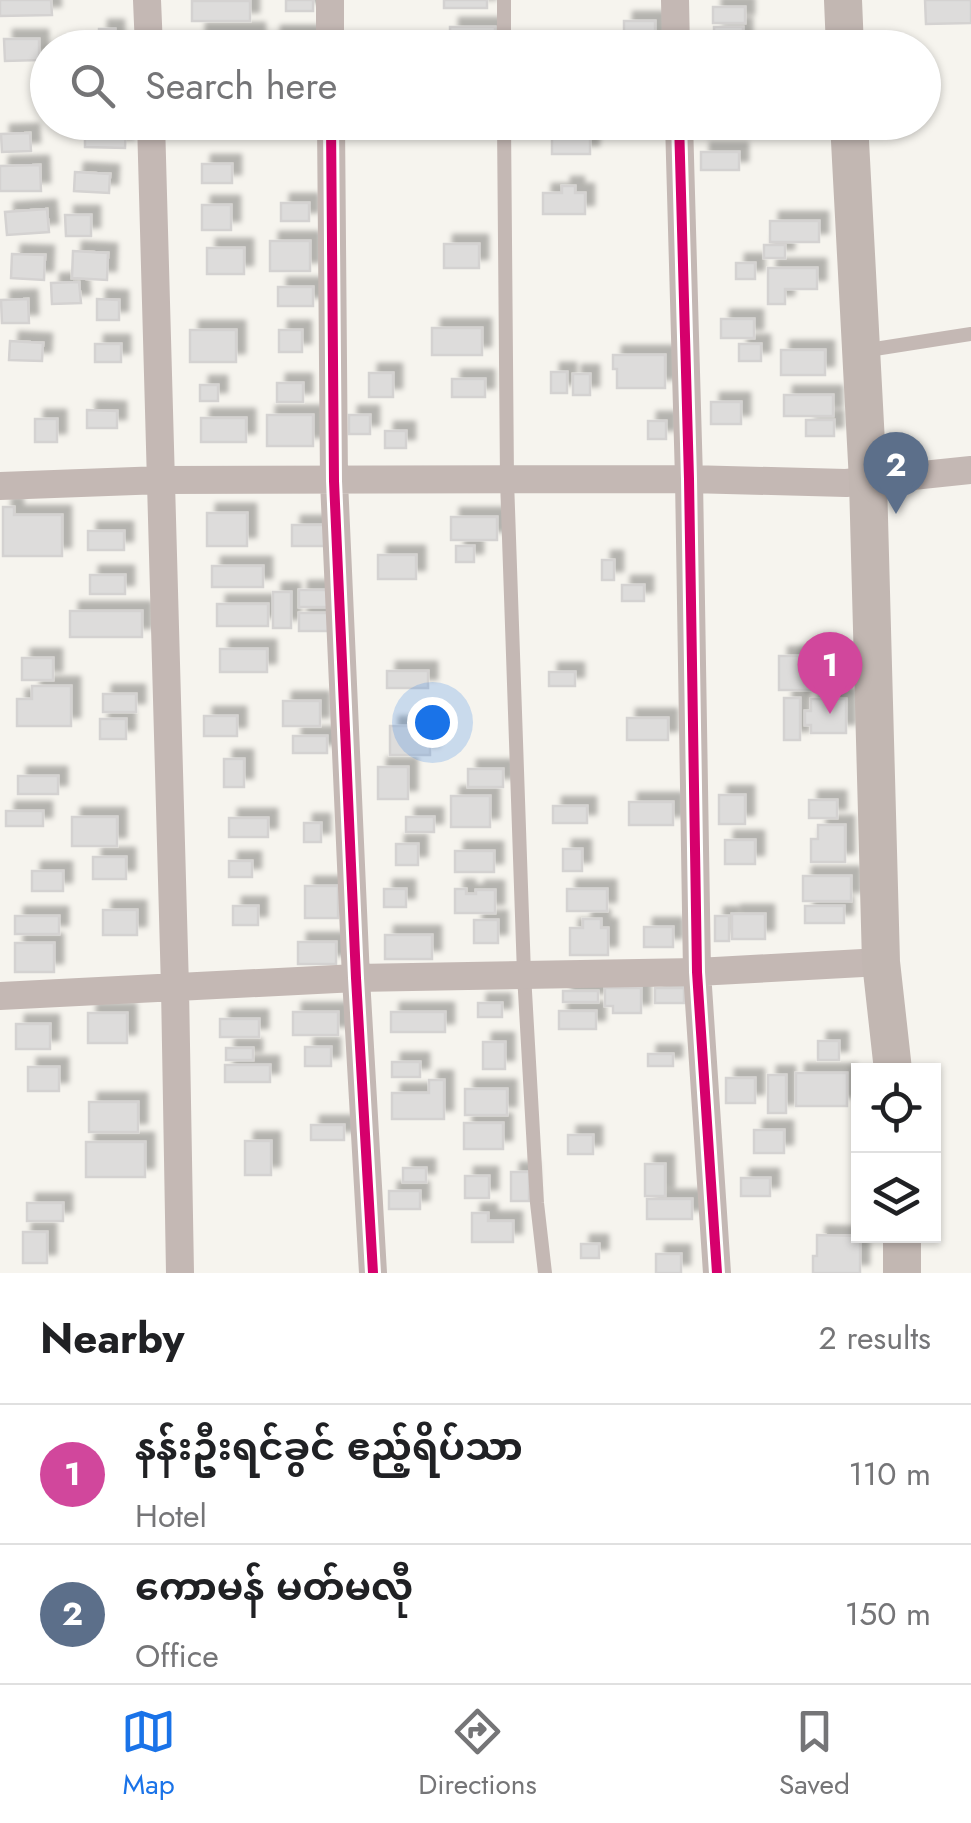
<!DOCTYPE html>
<meta charset="utf-8">
<style>
:root{--surface:#fff;--page:#f2f2f2;--text:#202124;--muted:#757577;--line:#e0e0e0;--accent:#1a73e8}
body{margin:0;font-family:Jost,"Noto Sans Myanmar",sans-serif;background:var(--page);color:var(--text)}
.controls{position:absolute;right:30px;bottom:30px;display:grid;overflow:hidden;border-radius:0px;box-shadow:0 2px 8px #0004}
.controls button{width:90px;height:90px;display:grid;place-items:center;padding:0;border:0;border-bottom:2px solid var(--line);background:var(--surface);color:var(--text);font:50px sans-serif}
.you{position:absolute;left:432px;top:722px;width:35px;height:35px;margin:-25px;border:8px solid #fff;border-radius:50%;background:#1a73e8;box-shadow:0 0 0 15px #1a73e833}
.badge{display:grid;place-items:center;width:65px;height:65px;border-radius:50%;background:var(--accent);color:#fff;font-size:32px;font-weight:700}
.pin{position:absolute;translate:-50% -82px;filter:drop-shadow(0 2px 5px #0008)}
.pin::after{content:'';position:absolute;top:52px;width:35px;height:30px;background:inherit;clip-path:polygon(0 0,100% 0,50% 100%)}
.list{margin:0;padding:0;list-style:none}
h2{display:flex;justify-content:space-between;align-items:center;height:130px;margin:0;padding:0 40px;font-size:42px}
h2 small{font-size:32px;font-weight:400;color:var(--muted)}
.list li{display:grid;grid-template-columns:65px 1fr auto;gap:30px;align-items:center;box-sizing:border-box;height:140px;padding:0 40px;border-top:2px solid var(--line)}
.list b{display:block;font-size:38px;white-space:nowrap}
.list p{margin:0;font-size:32px;white-space:nowrap;color:var(--muted)}
.list em{font-size:32px;font-style:normal;color:var(--muted)}
.icon{flex:none;width:55px;height:55px;fill:none;stroke:currentColor;stroke-width:2;stroke-linecap:round;stroke-linejoin:round}
.map{position:relative;flex:none;width:971px;height:1273px;overflow:hidden}
.search{position:absolute;background:var(--surface);box-shadow:0 2px 8px #0004;left:30px;right:30px;top:30px;height:110px;display:flex;align-items:center;gap:25px;box-sizing:border-box;padding:0 35px;border-radius:55px;color:var(--muted);font-size:38px}
.sheet{height:410px;background:var(--surface)}
nav{display:flex;justify-content:space-around;align-items:center;box-sizing:border-box;height:140px;border-top:2px solid var(--line);background:var(--surface);font-size:28px;color:var(--muted)}
nav a{display:grid;justify-items:center;gap:5px}
nav .on{color:var(--accent)}
.map>svg:first-child{display:block}
.building{fill:#dddcdb;stroke:#d4d2d1;stroke-width:2.5;filter:url(#shadow)}
.lines{fill:none;stroke-linecap:round;stroke-linejoin:round}
.lane{stroke:#c4b8b4;stroke-width:14}
.street{stroke:#c4b8b4;stroke-width:28}
.secondary{stroke:#c2b7b2;stroke-width:38}
.cycleway-casing{stroke:#fff;stroke-width:16}
.cycleway{stroke:#d6006c;stroke-width:10}
</style>
<div class="map">
<svg width="971" height="1273" viewBox="0 0 971 1273">
<defs>
<filter id="shadow"><feDropShadow dx="9" dy="-9" stdDeviation="2.5" flood-color="#0004"/></filter>
</defs>
<rect width="100%" height="100%" fill="#f6f4ee"/>
<path class="building" d="M0 0H51L52 15 0 16Z
M286 0H313V11H286Z
M444 0H487V8H444Z
M925 0H971V23L926 24Z
M192 1H250V21H192Z
M713 7H745V23H713Z
M624 21H655V43H624Z
M450 27H495V46H450Z
M714 27H743V46H714Z
M99 29H115V48H99Z
M197 32H256V48H197Z
M272 35H320V48H272Z
M4 39H39V60L5 61Z
M286 122H317V137H286Z
M379 122H410V133H379Z
M607 122H657V128H607Z
M85 125 126 127 125 148 85 147Z
M572 126H590V154H552V132H572Z
M30 133 31 151 2 152 1 134Z
M701 152H739V170H701Z
M202 164H232V183H202Z
M40 165 41 191H0V166Z
M75 172 110 174 109 193 74 191Z
M562 186H575V193H585V214H543V193H562Z
M281 203H309V221H281Z
M202 205H231V230H202Z
M47 209 49 232 7 235 5 212Z
M65 215H91V236H66Z
M770 221H819V242H770Z
M270 241H310V271H270Z
M444 244H479V268H444Z
M764 245H785V258H764Z
M207 248H244V274H207Z
M73 251 108 253 107 280 72 278Z
M12 254 45 255 44 280 11 278Z
M736 263H755V279H736Z
M768 268H817V289H785V304H768Z
M79 282 81 303 52 304 51 283Z
M278 287H313V306H278Z
M28 299 29 323H2L1 300Z
M97 299 119 300V320H97Z
M721 319H754V338H721Z
M432 328H482V355H432Z
M190 330H236V362H190Z
M279 330H302V352H279Z
M10 341 43 343 42 361 9 360Z
M95 344H121V362H95Z
M739 344H761V361H739Z
M781 350H825V375H781Z
M613 355H665V388H617V369H613Z
M551 372H567V393H551Z
M369 373H393V397H369Z
M573 374H590V395H573Z
M452 379H485V397H452Z
M277 383H303V402H277Z
M200 385H218V401H200Z
M784 395H833V416H784Z
M711 402H741V424H711Z
M87 410 117 411V428H87Z
M267 415H313V446H267Z
M349 415H370V434H349Z
M201 418H246V442H201Z
M35 419H57V442H35Z
M806 420H834V436H806Z
M648 421H666V439H648Z
M385 431H406V448H385Z
M3 507H14V515H62V556H3Z
M207 513H247V546H207Z
M451 517H497V540H451Z
M292 525H328V546H292Z
M88 531H124V550H88Z
M456 546H474V562H456Z
M378 555H416V579H378Z
M602 560H614V580H602Z
M212 566H263V587H212Z
M90 575H125V594H90Z
M622 585H644V601H622Z
M299 590H333V607H299Z
M273 592H291V628H273Z
M217 604H268V626H217Z
M70 611H142V637H70Z
M299 613H334V631H299Z
M220 649H267V672H220Z
M779 656H842V690H779Z
M22 658H53V680H22Z
M387 671H428V688H387Z
M549 672H575V686H549Z
M32 686H71V726H17V699H32Z
M103 694H136V712H103Z
M784 698H800V740H784Z
M811 699H846V733H811V725H805V711H811Z
M283 701H320V726H283Z
M204 716H237V736H204Z
M627 718H668V740H627Z
M100 719H126V739H100Z
M390 726H430V755H390Z
M293 736H327V753H293Z
M224 759H244V787H224Z
M378 767H408V799H378Z
M468 769H503V787H468Z
M18 776H58V794H18Z
M719 795H745V824H719Z
M451 796H490V827H451Z
M809 800H837V818H809Z
M629 802H673V825H629Z
M553 806H587V823H553Z
M6 811H43V826H6Z
M72 817H117V846H72Z
M406 817H434V832H406Z
M229 818H268V837H229Z
M304 823H321V842H304Z
M818 825H845V862H811V839H818Z
M725 840H755V864H725Z
M396 844H418V865H396Z
M563 849H582V871H563Z
M455 851H494V872H455Z
M93 857H126V879H93Z
M229 861H252V877H229Z
M32 871H63V891H32Z
M803 876H851V901H803Z
M305 886H338V918H305Z
M384 889H406V907H384Z
M455 889H466V894H476V890H495V913H455Z
M567 889H607V911H567Z
M233 906H258V925H233Z
M805 906H844V923H805Z
M103 910H137V935H103Z
M732 914H765V939H732Z
M15 916H59V934H15Z
M715 916H729V941H715Z
M583 919H601V928H608V955H570V928H583Z
M474 920H498V943H474Z
M644 927H673V947H644Z
M385 935H432V959H385Z
M298 942H336V964H298Z
M15 943H54V972H15Z
M605 988H641V1013H613V1006H605Z
M655 988H684V1003H655Z
M563 991H598V1002H563Z
M478 1003H502V1017H478Z
M559 1011H596V1029H559Z
M293 1012H338V1035H293Z
M391 1012H445V1032H391Z
M88 1013H127V1043H88Z
M220 1019H259V1037H220Z
M16 1024H50V1049H16Z
M818 1041H839V1060H818Z
M483 1042H505V1069H483Z
M305 1047H331V1066H305Z
M226 1048H253V1060H226Z
M648 1054H673V1066H648Z
M392 1062H420V1077H392Z
M225 1065H270V1082H225Z
M28 1067H59V1091H28Z
M796 1073H847V1106H796Z
M768 1075H786V1113H768Z
M726 1078H755V1103H726Z
M429 1080H444V1119H392V1093H429Z
M465 1089H507V1115H465Z
M89 1102H138V1132H89Z
M464 1123H503V1149H464Z
M311 1125H344V1140H311Z
M754 1130H784V1153H754Z
M568 1135H593V1154H568Z
M245 1141H271V1175H245Z
M86 1142H145V1177H86Z
M645 1164H665V1196H645Z
M403 1168H426V1182H403Z
M511 1172H529V1201H511Z
M465 1176H489V1198H465Z
M741 1178H770V1196H741Z
M389 1191H420V1209H389Z
M647 1199H692V1219H647Z
M27 1203H63V1221H27Z
M472 1213H488V1221H513V1242H472Z
M23 1232H47V1263H23Z
M817 1235 860 1236V1273H813V1256H817Z
M581 1244H599V1258H581Z
M656 1254H681V1273H656Z"/>
<g class="lines">
<path class="lane" d="M504 0V48
M504 122 507 480 524 974 537 1203 545 1273
M862 351 971 334"/>
<path class="street" d="M147 0 149 48
M330 0V48
M675 0 676 48
M151 122 175 988 180 1273
M331 122 334 481 356 978 373 1273
M679 122 689 479 697 972 717 1273
M0 486 162 480 689 479 846 483 971 470
M0 996 356 978 697 972 881 962"/>
<path class="secondary" d="M843 0 845 48
M849 122 868 481 881 962 893 1070
M902 1236V1273"/>
<g class="cycleway-casing">
<path id="cycleway" d="M331 122 334 481 356 978 373 1273
M679 122 689 479 697 972 717 1273"/>
</g>
<use href="#cycleway" class="cycleway"/>
</g>
</svg>
<div class="controls">
<button><svg class="icon" aria-label="locate" viewBox="0 0 24 24"><circle cx="12" cy="12" r="6"/><path d="M12 2v4M12 18v4M2 12h4M18 12h4"/></svg></button>
<button><svg class="icon" aria-label="layers" viewBox="0 0 24 24"><path d="M12 4l9 5-9 5-9-5zM3 14l9 5 9-5"/></svg></button>
</div>
<div class="you"></div>
<div class="pin badge" style="left:830px;top:714px;background:#d1479c">1</div>
<div class="pin badge" style="left:896px;top:514px;background:#5c6f8a">2</div>
<div class="search"><svg class="icon" aria-label="search" viewBox="0 0 24 24"><circle cx="10" cy="10" r="6"/><path d="M15 15l6 6"/></svg>Search here</div>
</div>
<section class="sheet">
<h2>Nearby<small>2 results</small></h2>
<ul class="list">
<li><span class="badge" style="background:#d1479c">1</span><div><b>နန်းဦးရင်ခွင် ဧည့်ရိပ်သာ</b><p>Hotel</p></div><em>110 m</em></li>
<li><span class="badge" style="background:#5c6f8a">2</span><div><b>ကောမန် မတ်မလီု</b><p>Office</p></div><em>150 m</em></li>
</ul>
</section>
<nav>
<a class="on"><svg class="icon" aria-label="map" viewBox="0 0 24 24"><path d="M3 6l6-2 6 2 6-2v14l-6 2-6-2-6 2zM9 4v14M15 6v14"/></svg>Map</a>
<a><svg class="icon" aria-label="directions" viewBox="0 0 24 24"><path d="M12 3l9 9-9 9-9-9zM9 14v-3h6M13 9l2 2-2 2"/></svg>Directions</a>
<a><svg class="icon" aria-label="saved" viewBox="0 0 24 24"><path d="M7 4h10v16l-5-4-5 4z"/></svg>Saved</a>
</nav>
